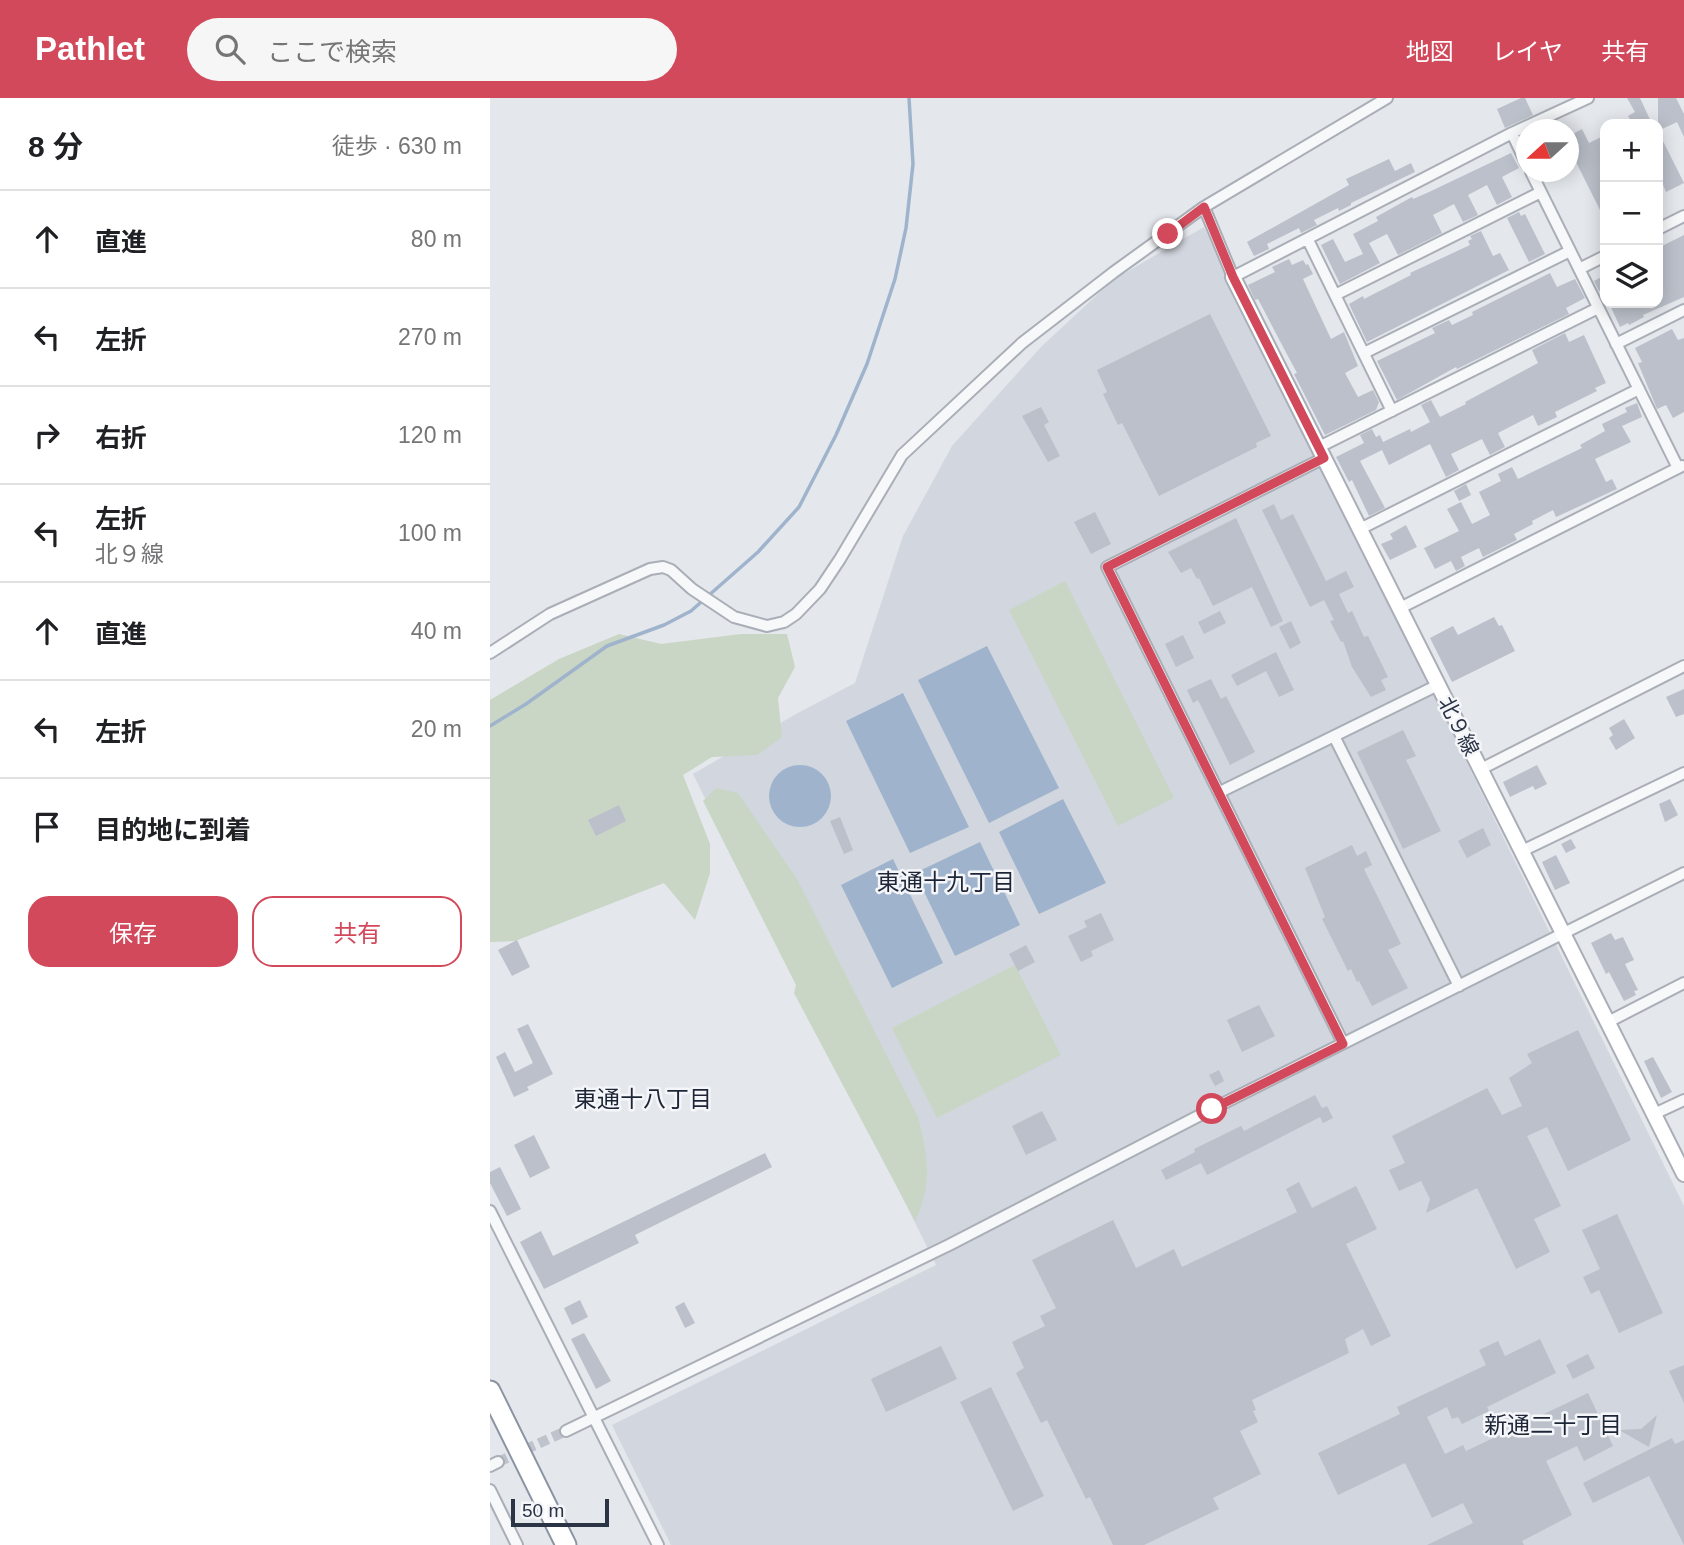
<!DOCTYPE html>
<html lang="ja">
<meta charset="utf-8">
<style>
:root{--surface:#fff;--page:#f6f6f6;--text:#202124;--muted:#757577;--line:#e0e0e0;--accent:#d1495b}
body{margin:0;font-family:Helvetica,"Noto Sans JP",sans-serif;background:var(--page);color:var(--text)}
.controls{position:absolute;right:21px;top:21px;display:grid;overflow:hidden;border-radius:14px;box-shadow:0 4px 18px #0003}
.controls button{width:63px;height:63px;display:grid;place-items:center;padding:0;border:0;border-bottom:2px solid var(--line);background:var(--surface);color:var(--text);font:35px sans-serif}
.compass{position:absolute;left:1026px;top:21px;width:63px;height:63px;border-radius:50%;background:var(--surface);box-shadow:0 4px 18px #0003;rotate:249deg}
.scale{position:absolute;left:21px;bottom:18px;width:98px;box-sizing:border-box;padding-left:7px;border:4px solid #2b3445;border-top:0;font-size:19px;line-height:24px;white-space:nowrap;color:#2b3445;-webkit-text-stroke:5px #f4f6f9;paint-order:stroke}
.stop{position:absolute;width:21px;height:21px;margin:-16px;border:5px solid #d1495b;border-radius:50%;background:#fff}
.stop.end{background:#d1495b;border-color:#fff;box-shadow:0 2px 7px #0008}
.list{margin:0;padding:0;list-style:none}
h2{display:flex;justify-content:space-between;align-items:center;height:91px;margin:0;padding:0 28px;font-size:30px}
h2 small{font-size:23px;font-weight:400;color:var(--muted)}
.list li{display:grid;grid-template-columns:46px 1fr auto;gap:21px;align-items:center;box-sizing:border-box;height:98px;padding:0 28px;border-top:2px solid var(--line)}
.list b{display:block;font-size:26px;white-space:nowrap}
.list p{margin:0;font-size:23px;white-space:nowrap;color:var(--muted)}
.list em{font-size:23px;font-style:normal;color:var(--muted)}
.actions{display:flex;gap:14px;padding:21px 28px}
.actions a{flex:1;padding:16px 0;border:2px solid var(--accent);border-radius:21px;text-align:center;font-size:24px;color:var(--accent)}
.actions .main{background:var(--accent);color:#fff}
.icon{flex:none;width:38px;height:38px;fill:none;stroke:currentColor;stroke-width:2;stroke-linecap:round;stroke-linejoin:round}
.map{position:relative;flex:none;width:1194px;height:1447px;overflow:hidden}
header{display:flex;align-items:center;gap:42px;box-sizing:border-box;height:98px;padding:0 35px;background:var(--accent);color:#fff}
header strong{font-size:33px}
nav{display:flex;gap:38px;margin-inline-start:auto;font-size:24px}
.search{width:490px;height:63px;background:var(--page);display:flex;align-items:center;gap:18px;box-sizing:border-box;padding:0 24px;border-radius:38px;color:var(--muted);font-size:26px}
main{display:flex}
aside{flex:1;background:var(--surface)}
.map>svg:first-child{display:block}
.built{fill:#d2d6de}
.green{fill:#c9d6c5}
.water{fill:#9fb4cc}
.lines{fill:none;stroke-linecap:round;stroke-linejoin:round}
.stream{stroke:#9fb4cc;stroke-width:3.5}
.building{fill:#bbc0ca}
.street-tunnel{stroke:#bfc3cb;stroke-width:10;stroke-dasharray:10 5;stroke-linecap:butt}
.street-casing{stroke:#a9aeb7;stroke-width:14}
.secondary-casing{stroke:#a9aeb7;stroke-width:18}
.highway-casing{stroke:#8b94a3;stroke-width:23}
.street{stroke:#f7f8fa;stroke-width:10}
.secondary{stroke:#fff;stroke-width:14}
.highway{stroke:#fff;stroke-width:19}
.route{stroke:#d1495b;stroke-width:9}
.labels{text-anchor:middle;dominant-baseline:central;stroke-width:5;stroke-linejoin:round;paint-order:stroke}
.street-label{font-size:21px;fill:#2b3445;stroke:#f4f6f9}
.neighbourhood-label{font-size:23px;fill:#1d2536;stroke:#f4f6f9}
</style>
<header>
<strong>Pathlet</strong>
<div class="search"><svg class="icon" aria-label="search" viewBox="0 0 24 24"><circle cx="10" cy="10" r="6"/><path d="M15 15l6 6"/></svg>ここで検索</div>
<nav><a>地図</a><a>レイヤ</a><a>共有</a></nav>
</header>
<main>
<aside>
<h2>8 分<small>徒歩 · 630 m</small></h2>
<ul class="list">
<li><svg class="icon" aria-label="ahead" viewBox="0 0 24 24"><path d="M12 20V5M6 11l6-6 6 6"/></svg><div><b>直進</b></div><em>80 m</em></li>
<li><svg class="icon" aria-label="left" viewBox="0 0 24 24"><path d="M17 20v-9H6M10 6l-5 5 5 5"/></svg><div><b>左折</b></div><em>270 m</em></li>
<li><svg class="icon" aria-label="right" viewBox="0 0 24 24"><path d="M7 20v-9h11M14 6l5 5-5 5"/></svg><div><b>右折</b></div><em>120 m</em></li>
<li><svg class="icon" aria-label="left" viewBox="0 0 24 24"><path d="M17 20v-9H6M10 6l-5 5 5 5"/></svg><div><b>左折</b><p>北９線</p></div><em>100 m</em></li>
<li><svg class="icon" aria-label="ahead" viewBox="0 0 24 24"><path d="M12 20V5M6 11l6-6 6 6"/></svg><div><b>直進</b></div><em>40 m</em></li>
<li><svg class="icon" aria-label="left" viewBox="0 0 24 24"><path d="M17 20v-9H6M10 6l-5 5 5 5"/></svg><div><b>左折</b></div><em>20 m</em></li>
<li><svg class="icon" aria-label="arrive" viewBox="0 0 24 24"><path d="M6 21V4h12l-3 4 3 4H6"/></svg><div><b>目的地に到着</b></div></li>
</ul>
<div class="actions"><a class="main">保存</a><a>共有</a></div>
</aside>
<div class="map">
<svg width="1194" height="1447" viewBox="0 0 1194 1447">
<rect width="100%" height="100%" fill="#e4e7ec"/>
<path class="built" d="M714 129 1194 1108V1447H181L122 1327 446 1167 203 676 306 616 365 585 413 438 462 348 551 249 623 182Z"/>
<path class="green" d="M575 483 684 700 628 728 519 512Z
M129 536 171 546 251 536H297L305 569 288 600 292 639 267 657 222 659 193 677 220 746V775L205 822 174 785 25 843 0 844V602L69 561Z
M226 690 248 695 307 781 428 1019C438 1059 443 1085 425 1123L304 895 306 887 213 703Z
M525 867 571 957 447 1020 402 930Z"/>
<path class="water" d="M497 548 569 690 499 725 428 582Z
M413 595 479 729 420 755 356 623Z
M279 698a31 31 0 1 1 62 0a31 31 0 1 1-62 0Z
M573 701 616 785 549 816 509 734Z
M490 744 530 827 465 858 425 775Z
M403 761 453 865 402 890 351 787Z"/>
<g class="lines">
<path class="stream" d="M0 628 36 606 117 548 174 527 201 513 268 454 309 409 346 337 377 266 405 181 416 130 423 66 419 0"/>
</g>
<path class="building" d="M1031 0H1035L1043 17 1015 30 1007 11Z
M1137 0H1150L1162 26H1143L1138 18 1145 14Z
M1168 0H1186L1194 16V39L1187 24 1168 33 1194 85 1176 94 1171 82 1168 84Z
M1092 31 1099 45 1115 37V122L1085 62 1079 65V38Z
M1021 55 1029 70 1012 79 1022 99 1007 107 997 87 978 97 988 117 973 124 964 106 943 117 952 135 908 157 897 136 879 145 890 165 850 186 831 147 843 141 855 164 873 156 863 136 888 123 886 119 922 99 923 101 939 94Z
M899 61 905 73 921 65 925 74 861 105V107L849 113 848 110 824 122 827 127 811 135 809 130 777 146 779 151 764 158 757 144 859 87 856 81Z
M1029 114 1031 118 1035 116 1055 156 1039 164 1017 120Z
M991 133 1003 158 1010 155 1019 172 877 244 859 206 873 198 874 201 921 177 920 175 980 147 978 143 982 141 980 138Z
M1194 137V199L1153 217 1154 219 1139 227 1138 225 1130 229 1120 207 1126 205H1168V150Z
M799 161 802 167 813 162 816 167 818 166 823 176 813 181 841 241 854 234 868 268 855 275 868 299 883 292 889 304 886 312 835 337 804 276 807 275 791 245 768 201 765 202 758 187 785 174 782 169Z
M1060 175 1067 189 1085 181 1095 200 1076 210 1079 216 967 271 966 269 907 302 887 263 945 235 942 230 959 222 962 227 983 217 982 214Z
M1115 177V190L1109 193 1104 183Z
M720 216 781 338 766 345 767 349 669 398 632 325 628 327 613 296 617 294 607 272Z
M1182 231 1188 242 1194 240V314L1183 320 1176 307 1167 311 1148 265 1152 264 1145 250Z
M1075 235 1079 244 1094 237 1116 285 1105 290 1107 293 1065 314 1067 319 1048 328 1043 317 1008 335 1015 349 1000 357 992 341 961 356 969 372 956 379 940 346 899 367 892 352 870 363 895 410 879 418 862 382 859 384 846 359 874 345 870 337 882 331 886 339 890 337 893 344 920 331 921 334 940 324 931 307 941 302 950 319 976 306 975 304 1048 265 1042 252Z
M1147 305 1152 319 1132 328 1141 344 1105 361 1116 384 1122 381 1127 391 1066 419 1063 412 1042 423 1043 426 1024 436 1027 442 993 459 989 450 971 459 975 468 966 473 961 463 945 471 934 450 969 433 957 411 971 404 982 426 1000 417 989 394 1011 383 1008 376 1022 369 1028 381 1092 350 1090 347 1115 333 1112 326 1137 314 1135 310Z
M551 309 559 324 554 327 570 358 558 364 532 318Z
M976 386 981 397 969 403 964 393Z
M784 406 791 422 803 416 836 483 856 473 864 489 849 496 858 515 862 513 874 539 878 538 898 579 891 582 896 592 881 599 862 569 853 543 851 544 840 523 844 522 834 502 820 509 772 412Z
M605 414 621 446 601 456 584 424Z
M746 420 793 523 781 529 762 489 723 508 709 480 707 481 701 470 691 475 678 454Z
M916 427 927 449 900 462 891 446 903 441 900 436Z
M730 513 736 525 714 536 708 524Z
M1004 519 1009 528 1012 527 1025 553 962 584 940 540 963 528 968 537Z
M801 523 811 545 800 551 789 529Z
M693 537 704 560 686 569 675 546Z
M786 554 804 592 789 599 776 573 747 588 741 577Z
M721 581 731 601 736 598 765 654 740 667 708 602 703 605 697 592Z
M1194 591V616L1186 619 1176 599Z
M1134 621 1145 640 1126 652 1119 640 1123 637 1119 630Z
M913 632 926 658 916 662 951 733 913 751 867 654Z
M1047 667 1057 686 1045 692 1043 688 1020 699 1013 684Z
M1180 701 1188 717 1175 724 1169 706Z
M129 707 136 723 106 738 98 722Z
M350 719 363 752 354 756 340 723Z
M993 730 1001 747 977 760 968 743Z
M1081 741 1086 750 1076 755 1071 746Z
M862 747 867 758 876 753 882 767 874 771 911 846 898 852 918 890 882 908 869 883 867 884 861 871 858 873 832 821 835 819 815 770Z
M1066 757 1080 785 1065 792 1052 764Z
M611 815 624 842 601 853 603 858 591 864 578 838 597 829 594 823Z
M1121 835 1125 842 1133 839 1144 862 1135 866 1148 892 1144 893 1146 897 1134 903 1119 874 1116 876 1101 845Z
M27 842 40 869 22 878 8 852Z
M536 847 545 864 528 873 519 856Z
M769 907 785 938 752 954 737 922Z
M38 926 63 976 37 989 39 992 24 999 6 959 15 954 25 974 43 965 27 931Z
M1088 932 1141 1042 1078 1073 1057 1029 1037 1038 1071 1108 1044 1121 1060 1154 1026 1171 987 1090 936 1115 940 1101 931 1083 909 1093 899 1072 915 1065 902 1038 997 990 1012 1017 1032 1008 1019 980 1042 965 1037 956Z
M1163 959 1182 994 1171 1000 1154 963Z
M729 972 734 983 725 988 719 977Z
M825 997 832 1010 837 1008 843 1020 833 1025 830 1019 717 1077 711 1065 676 1082 671 1072 705 1054 704 1051 751 1028 754 1033Z
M552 1013 567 1042 536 1057 522 1028Z
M44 1037 60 1070 40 1080 24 1047Z
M275 1055 282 1069 145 1137 149 1145 54 1191 30 1144 51 1133 63 1158Z
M10 1069 31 1111 17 1118 0 1085V1074Z
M809 1084 822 1110 866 1088 887 1131 856 1146 901 1238 881 1248 873 1231 855 1241 859 1255 762 1302 766 1312 763 1313 768 1324 750 1333 771 1376 723 1400 729 1411 654 1447H623L600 1399 596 1401 557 1322 551 1325 526 1275 534 1270 522 1244 555 1228 550 1218 566 1210 542 1162 623 1122 646 1170 684 1151 692 1169 807 1114 796 1091Z
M1127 1116 1173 1215 1129 1235 1109 1192 1101 1196 1093 1179 1110 1171 1092 1132Z
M90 1202 98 1219 82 1227 74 1210Z
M194 1204 205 1225 195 1230 185 1209Z
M94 1235 121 1283 106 1291 81 1241Z
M1050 1241 1066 1275 997 1309 999 1313 972 1326 968 1319 962 1321 957 1309 937 1319 955 1356 973 1347 976 1353 1098 1295 1123 1348 1094 1363 1087 1348 1056 1363 1082 1417 1032 1443 1034 1447H937L983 1425 973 1405 942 1420 915 1365 848 1397 828 1355 910 1316 907 1309 996 1267 989 1252 1008 1243 1015 1258Z
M451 1248 467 1281 396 1314 381 1281Z
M1098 1256 1105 1270 1083 1281 1076 1267Z
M1194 1267V1305L1179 1273Z
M501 1289 554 1398 523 1413 470 1304Z
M1167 1317 1159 1349 1129 1332 1151 1331Z
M1182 1340 1185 1346 1194 1342V1447L1159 1378 1103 1405 1093 1385Z"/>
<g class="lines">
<path class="street-tunnel" d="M8 1364 76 1333"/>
<g class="street-casing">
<path id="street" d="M1022 35 1036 65
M1041 74 1188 370
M714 109 743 179 1022 35 1098 0
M1168 131 1194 118
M818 142 902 313
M1089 171 1115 158
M845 197 1051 94
M1126 246 1194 212
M874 255 1080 153
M829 349 1108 210
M834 360 617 469 853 945
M870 431 1149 291
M910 510 1192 368
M0 555 60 516 160 471 173 469 181 472 202 491 244 519 277 528 294 524 306 516 330 491 350 461 412 357 532 245 624 174 714 109 897 0
M844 638 969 888
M991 671 1194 568
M730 694 948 587
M1032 753 1194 675
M1118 924 1194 885
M1164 1016 1194 1002
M0 1113 168 1447
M76 1333 459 1147 722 1011 1194 775
M0 1368 8 1364
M0 1392 27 1447"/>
</g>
<g class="secondary-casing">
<path id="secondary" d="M743 179 1194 1076"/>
</g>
<g class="highway-casing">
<path id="highway" d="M0 1293 76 1447"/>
</g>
<use href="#street" class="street"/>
<use href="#secondary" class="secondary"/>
<use href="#highway" class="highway"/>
</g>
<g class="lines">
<path class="route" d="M678 136 714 109 743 179 834 360 617 469 853 946 722 1011"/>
</g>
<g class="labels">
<g class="street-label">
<text transform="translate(969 628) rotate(63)">北９線</text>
</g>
<g class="neighbourhood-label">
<text x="456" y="784">東通十九丁目</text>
<text x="153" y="1001">東通十八丁目</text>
<text x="1063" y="1327">新通二十丁目</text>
</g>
</g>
</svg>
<div class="controls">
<button>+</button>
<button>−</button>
<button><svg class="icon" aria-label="layers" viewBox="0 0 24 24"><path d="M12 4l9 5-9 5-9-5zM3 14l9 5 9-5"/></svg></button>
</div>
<svg class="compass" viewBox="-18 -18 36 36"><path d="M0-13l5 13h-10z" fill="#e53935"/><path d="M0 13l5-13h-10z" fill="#757577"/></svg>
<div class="scale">50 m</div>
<div class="stop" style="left:722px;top:1011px"></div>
<div class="stop end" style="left:678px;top:136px"></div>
</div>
</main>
